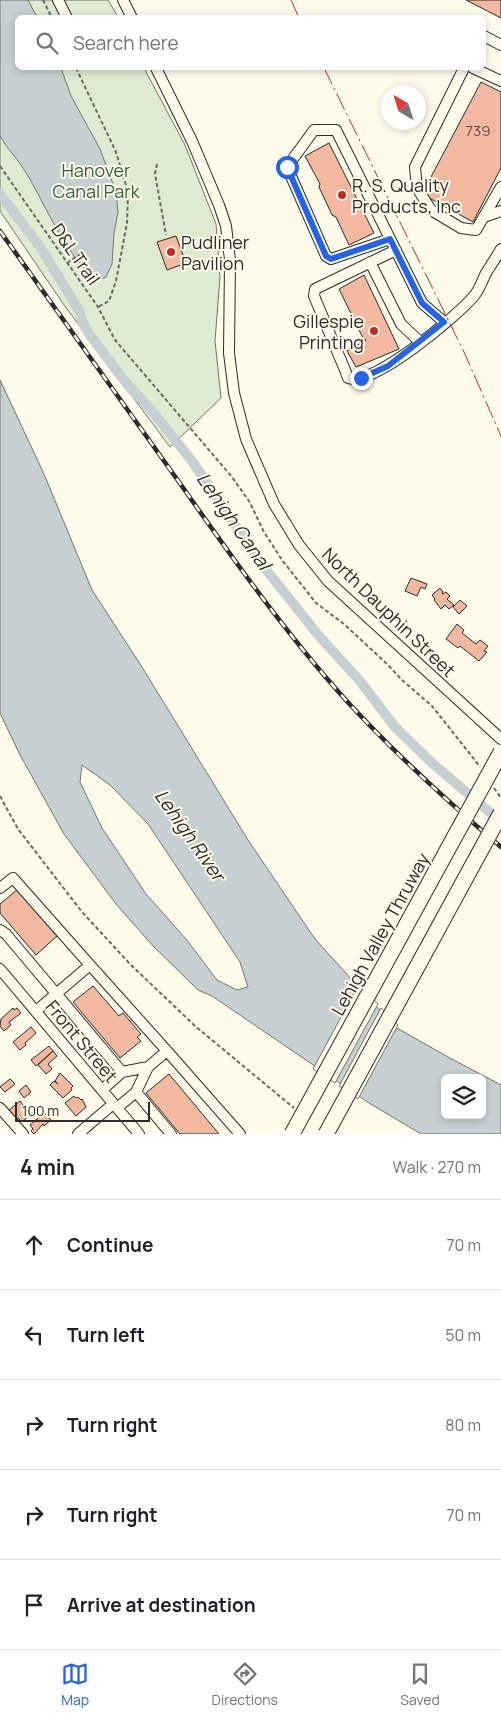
<!DOCTYPE html>
<meta charset="utf-8">
<style>
:root{--surface:#fff;--page:#f6f6f6;--text:#202124;--muted:#757577;--line:#e0e0e0;--accent:#2563eb}
body{margin:0;font-family:Manrope,sans-serif;background:var(--page);color:var(--text)}
.controls{position:absolute;right:15px;bottom:15px;display:grid;overflow:hidden;border-radius:8px;box-shadow:0 2px 8px #0003}
.controls button{width:45px;height:45px;display:grid;place-items:center;padding:0;border:0;border-bottom:1px solid var(--line);background:var(--surface);color:var(--text);font:25px sans-serif}
.compass{position:absolute;left:381px;top:85px;width:45px;height:45px;border-radius:50%;background:var(--surface);box-shadow:0 2px 8px #0003;rotate:321deg}
.scale{position:absolute;left:15px;bottom:12px;width:135px;box-sizing:border-box;padding-left:5px;border:2px solid #2b2b2b;border-top:0;font-size:14px;line-height:18px;white-space:nowrap;color:#2b2b2b;-webkit-text-stroke:4px #fdfbea;paint-order:stroke}
.stop{position:absolute;width:15px;height:15px;margin:-11px;border:4px solid #2563eb;border-radius:50%;background:#fff}
.stop.end{background:#2563eb;border-color:#fff;box-shadow:0 1px 5px #0008}
.list{margin:0;padding:0;list-style:none}
h2{display:flex;justify-content:space-between;align-items:center;height:65px;margin:0;padding:0 20px;font-size:21px}
h2 small{font-size:16px;font-weight:400;color:var(--muted)}
.list li{display:grid;grid-template-columns:32px 1fr auto;gap:15px;align-items:center;box-sizing:border-box;height:90px;padding:0 20px;border-top:1px solid var(--line)}
.list b{display:block;font-size:19px;white-space:nowrap}
.list em{font-size:16px;font-style:normal;color:var(--muted)}
.icon{flex:none;width:28px;height:28px;fill:none;stroke:currentColor;stroke-width:2;stroke-linecap:round;stroke-linejoin:round}
.map{position:relative;flex:none;width:501px;height:1134px;overflow:hidden}
.search{position:absolute;background:var(--surface);box-shadow:0 2px 8px #0003;left:15px;right:15px;top:15px;height:55px;display:flex;align-items:center;gap:12px;box-sizing:border-box;padding:0 18px;border-radius:8px;color:var(--muted);font-size:19px}
.sheet{height:515px;background:var(--surface)}
nav{display:flex;justify-content:space-around;align-items:center;box-sizing:border-box;height:70px;border-top:1px solid var(--line);background:var(--surface);font-size:14px;color:var(--muted)}
nav a{display:grid;justify-items:center;gap:2px}
nav .on{color:var(--accent)}
.map>svg:first-child{display:block}
.green{fill:#deebd1;stroke:#74746e}
.water{fill:#c7d0d0;stroke:#74746e;fill-rule:evenodd}
.pier{fill:#fdfbea;stroke:#74746e}
.lines{fill:none;stroke-linecap:round;stroke-linejoin:round}
.canal{stroke:#c7d0d0;stroke-width:10}
.building{fill:#f2b8a0;stroke:#2b2b2b}
.minor-casing{stroke:#2b2b2b;stroke-width:12}
.path{stroke:#6a6964;stroke-width:2;stroke-dasharray:4 2.5;stroke-linecap:butt}
.minor{stroke:#fdfbea;stroke-width:10}
.rail-casing{stroke:#2b2b2b;stroke-width:4.5}
.rail{stroke:#fdfbea;stroke-width:2.5;stroke-dasharray:8;stroke-linecap:butt}
.highway-bridge-casing{stroke:#2b2b2b;stroke-width:17;stroke-linecap:butt}
.highway-bridge{stroke:#fdfbea;stroke-width:15}
.power{stroke:#c62828;stroke-width:1;stroke-dasharray:18 4 2.5 4;stroke-linecap:butt}
.route{stroke:#2563eb;stroke-width:6}
.poi-dot{fill:#c62828;stroke:#fdfbea;stroke-width:2}
.labels{text-anchor:middle;dominant-baseline:central;stroke-width:4;stroke-linejoin:round;paint-order:stroke}
.number-label{font-size:15px;fill:#5d4e48}
.park-label{font-size:18px;fill:#34623c;stroke:#fdfbea}
.poi-label{font-size:18px;fill:#2b2b2b;stroke:#fdfbea;text-anchor:start}
.street-label{font-size:18px;fill:#2b2b2b;stroke:#fdfbea}
.water-label{font-size:19px;font-style:italic;fill:#2b2b2b;stroke:#fdfbea}
</style>
<div class="map">
<svg width="501" height="1134" viewBox="0 0 501 1134">
<rect width="100%" height="100%" fill="#fdfbea"/>
<path class="green" d="M0 0H108L118 17 18 18V68H144L185 145 216 224 220 277 215 341 221 398 170 447 64 305 0 211Z"/>
<path class="water" d="M0 0H28L37 17 18 18V68H61L71 96 100 149 116 192 118 212 114 233 112 264 106 277 98 280C68 262 44 201 25 171 18 159 7 149 0 136Z
M0 380 44 474 92 590 142 667 248 840 315 939 395 1027 450 1058 501 1085V1134H421L369 1103 212 996 198 990 153 946 116 904 64 834 20 755 0 713ZM82 765 110 785 148 824 240 962 248 987 237 990 217 980 186 939 146 894 102 828 80 782ZM445 1078H482V1115H445Z"/>
<path class="pier" d="M359 984 378 1004 335 1083 313 1069Z
M381 1008 398 1025 358 1099 339 1086Z"/>
<g class="lines">
<path class="canal" d="M0 194 41 248 80 312 82 321 89 334 127 384 152 411 192 461 260 562 319 636 360 681 395 727 431 762 501 822"/>
</g>
<path class="building" d="M466 0H501V18Z
M481 82 501 92V168L473 222 422 194Z
M329 143 374 233 349 245 336 217 332 215 319 187 320 184 305 156Z
M176 236 186 263 167 270 157 242Z
M364 275 399 349 356 367 347 351 366 340 362 336 339 289Z
M411 578 427 584 425 589 421 587 417 596 405 591Z
M440 588 443 592 442 593 443 594 446 592 450 596 447 599 454 605 449 609 445 605 441 609 434 600 435 599 432 595Z
M460 600 467 606 459 614 453 607Z
M457 624 464 630 462 633 476 644 480 640 488 646 484 651 487 652 479 661 460 646 458 648 446 639Z
M18 889 57 936 36 955 0 913V904Z
M93 986 119 1016 123 1013 141 1034 137 1037 141 1041 120 1058 73 1002Z
M13 1008 14 1010 17 1008 21 1013 9 1022 11 1025 4 1031 0 1026 1 1019Z
M31 1027 36 1033 25 1043 26 1045 20 1050 13 1042Z
M49 1046 53 1051 36 1066 31 1060Z
M53 1051 57 1056 48 1064 52 1069 46 1074 38 1065Z
M60 1073 73 1086 71 1088 72 1090 63 1098 50 1085 54 1081 58 1084 55 1081Z
M169 1074 219 1134H180L146 1093Z
M10 1079 15 1084 5 1092 0 1087Z
M26 1085 31 1092 24 1098 19 1091Z
M74 1096 76 1098 78 1097 81 1100 82 1099 86 1107 76 1116 65 1103Z
M20 1101 30 1115 22 1122 18 1118 16 1119 9 1110Z
M44 1113 51 1120 44 1126 43 1124 34 1134 31 1131 33 1129 30 1125Z"/>
<g class="lines">
<g class="minor-casing">
<path id="minor" d="M58 0 67 18
M123 0 132 18
M484 36 501 45
M156 68 192 141 219 205 226 226 230 260 229 353 234 393 246 439 274 504 299 545 328 581 501 739
M464 68 415 167 417 188 431 210 461 228 476 230 501 187
M473 68 501 81
M484 217 501 211
M390 239 331 259 326 256 287 167 314 130H336L422 303 444 322
M396 250 315 289 314 296 345 370 348 378C372 388 458 315 474 296 479 290 482 282 485 275 490 266 496 258 501 249
M370 262 401 324 420 342
M0 888 13 878 90 965 36 1011
M0 930 6 934 122 1072 148 1067 167 1051 90 965
M0 969 139 1134
M167 1051 240 1134
M102 1090 122 1072
M136 1092 148 1067
M0 1108 23 1134
M117 1108 136 1092 171 1134
M78 1134 113 1104"/>
</g>
<path class="path" d="M43 0 52 18
M76 68 116 152 128 192 127 223 116 281 109 301 98 307
M157 164 155 174 166 235
M0 166 98 307 115 340 232 477 249 501 264 532 282 560 316 603 344 624 387 664 402 680 432 706 474 759 480 767
M67 263 82 253
M494 788 501 798
M0 796 18 829 82 912 130 964 195 1026 294 1108"/>
<use href="#minor" class="minor"/>
<g class="rail-casing">
<path id="rail" d="M0 231C60 315 119 398 179 482 231 556 284 631 344 698 393 752 446 800 501 847"/>
</g>
<use href="#rail" class="rail"/>
<g class="highway-bridge-casing">
<path id="highway-bridge" d="M292 1134 501 752
M326 1134 501 813"/>
</g>
<use href="#highway-bridge" class="highway-bridge"/>
<path class="power" d="M291 0 299 18
M324 68 464 352 501 436"/>
</g>
<g class="lines">
<path class="route" d="M287 167 326 256 331 259 390 239 422 303 444 322 388 366 361 378"/>
</g>
<g class="poi-dot">
<circle cx="342" cy="195" r="5"/>
<circle cx="171" cy="252" r="5"/>
<circle cx="374" cy="331" r="5"/>
</g>
<g class="labels">
<g class="number-label">
<text x="478" y="130">739</text>
</g>
<g class="park-label">
<text x="96" y="170">Hanover<tspan x="96" dy="21">Canal Park</tspan></text>
</g>
<g class="poi-label">
<text x="352" y="185">R. S. Quality<tspan x="352" dy="21">Products, Inc</tspan></text>
<text x="181" y="242">Pudliner<tspan x="181" dy="21">Pavilion</tspan></text>
<text x="364" y="321" text-anchor="end">Gillespie<tspan x="364" dy="21">Printing</tspan></text>
</g>
<g class="street-label">
<text transform="translate(76 254) rotate(55)">D&amp;L Trail</text>
<text transform="translate(389 612) rotate(44)">North Dauphin Street</text>
<text transform="translate(380 934) rotate(-61)">Lehigh Valley Thruway</text>
<text transform="translate(82 1041) rotate(50)">Front Street</text>
</g>
<g class="water-label">
<text transform="translate(234 521) rotate(55)">Lehigh Canal</text>
<text transform="translate(190 835) rotate(55)">Lehigh River</text>
</g>
</g>
</svg>
<div class="controls">
<button><svg class="icon" aria-label="layers" viewBox="0 0 24 24"><path d="M12 4l9 5-9 5-9-5zM3 14l9 5 9-5"/></svg></button>
</div>
<svg class="compass" viewBox="-18 -18 36 36"><path d="M0-13l5 13h-10z" fill="#e53935"/><path d="M0 13l5-13h-10z" fill="#757577"/></svg>
<div class="scale">100 m</div>
<div class="stop" style="left:287px;top:167px"></div>
<div class="stop end" style="left:361px;top:378px"></div>
<div class="search"><svg class="icon" aria-label="search" viewBox="0 0 24 24"><circle cx="10" cy="10" r="6"/><path d="M15 15l6 6"/></svg>Search here</div>
</div>
<section class="sheet">
<h2>4 min<small>Walk · 270 m</small></h2>
<ul class="list">
<li><svg class="icon" aria-label="ahead" viewBox="0 0 24 24"><path d="M12 20V5M6 11l6-6 6 6"/></svg><div><b>Continue</b></div><em>70 m</em></li>
<li><svg class="icon" aria-label="left" viewBox="0 0 24 24"><path d="M17 20v-9H6M10 6l-5 5 5 5"/></svg><div><b>Turn left</b></div><em>50 m</em></li>
<li><svg class="icon" aria-label="right" viewBox="0 0 24 24"><path d="M7 20v-9h11M14 6l5 5-5 5"/></svg><div><b>Turn right</b></div><em>80 m</em></li>
<li><svg class="icon" aria-label="right" viewBox="0 0 24 24"><path d="M7 20v-9h11M14 6l5 5-5 5"/></svg><div><b>Turn right</b></div><em>70 m</em></li>
<li><svg class="icon" aria-label="arrive" viewBox="0 0 24 24"><path d="M6 21V4h12l-3 4 3 4H6"/></svg><div><b>Arrive at destination</b></div></li>
</ul>
</section>
<nav>
<a class="on"><svg class="icon" aria-label="map" viewBox="0 0 24 24"><path d="M3 6l6-2 6 2 6-2v14l-6 2-6-2-6 2zM9 4v14M15 6v14"/></svg>Map</a>
<a><svg class="icon" aria-label="directions" viewBox="0 0 24 24"><path d="M12 3l9 9-9 9-9-9zM9 14v-3h6M13 9l2 2-2 2"/></svg>Directions</a>
<a><svg class="icon" aria-label="saved" viewBox="0 0 24 24"><path d="M7 4h10v16l-5-4-5 4z"/></svg>Saved</a>
</nav>
